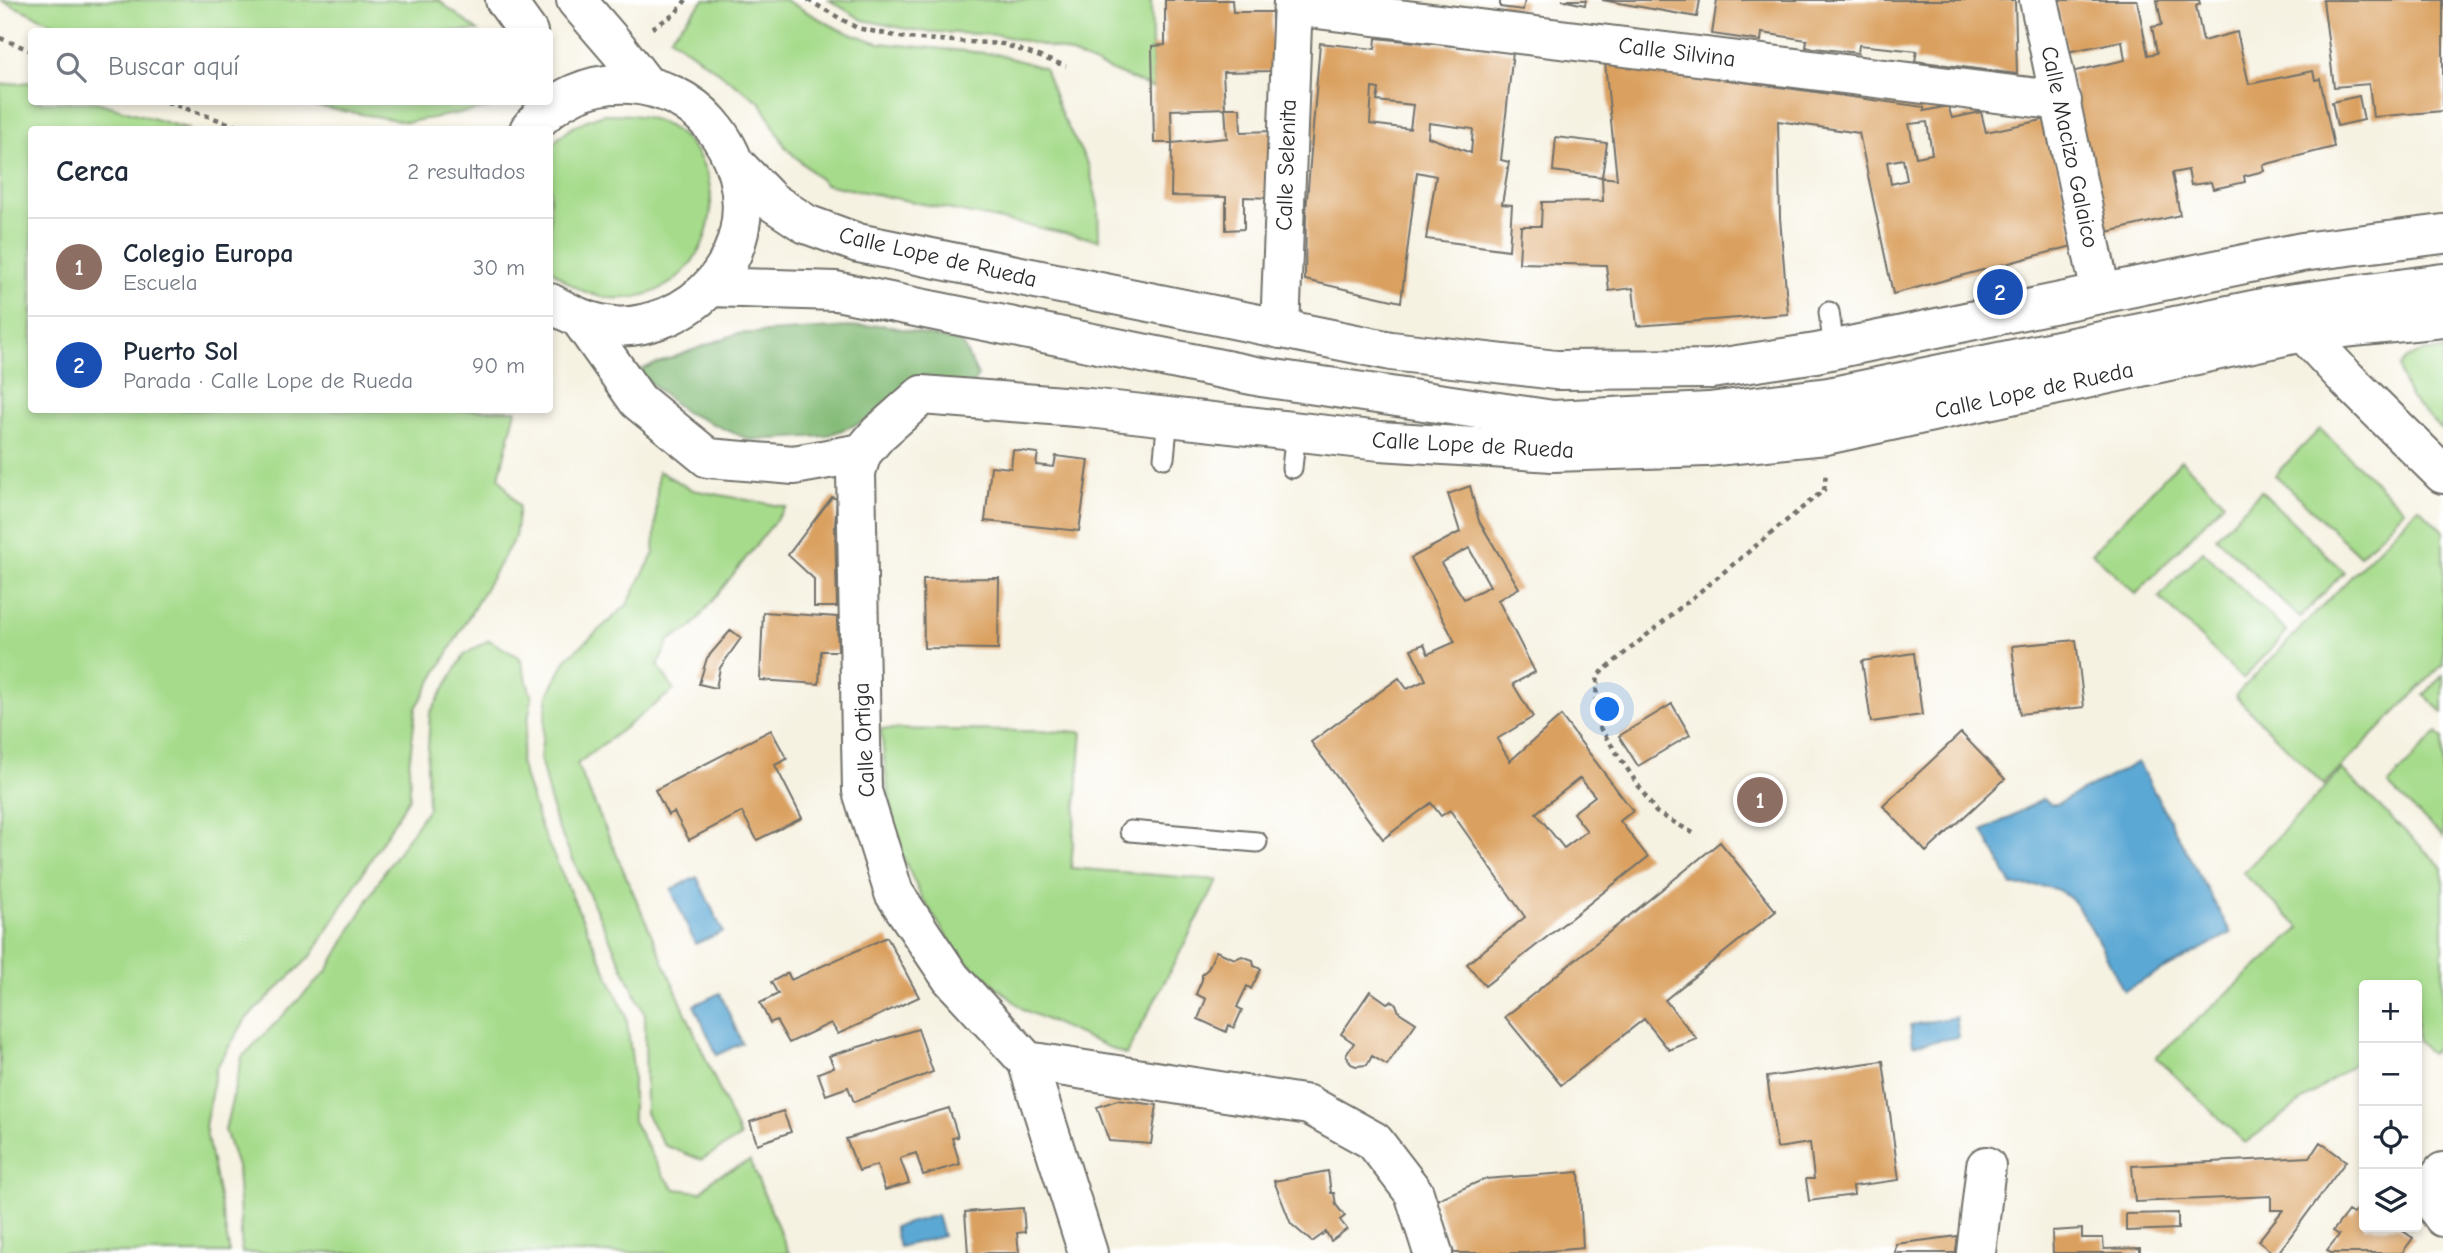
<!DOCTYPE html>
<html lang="es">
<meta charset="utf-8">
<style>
:root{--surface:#fff;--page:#f2f2f3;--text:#1f2937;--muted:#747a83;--line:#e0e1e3;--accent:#c8321e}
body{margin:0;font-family:"Comic Neue",sans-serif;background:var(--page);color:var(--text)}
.controls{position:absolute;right:21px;bottom:21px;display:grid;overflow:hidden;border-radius:7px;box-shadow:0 4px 10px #0003}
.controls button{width:63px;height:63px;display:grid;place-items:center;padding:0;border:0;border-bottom:2px solid var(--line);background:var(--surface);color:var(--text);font:35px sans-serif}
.you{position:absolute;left:1608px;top:710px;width:24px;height:24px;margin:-18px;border:5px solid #fff;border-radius:50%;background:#1a73e8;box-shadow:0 0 0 10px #1a73e833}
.badge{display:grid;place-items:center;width:46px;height:46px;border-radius:50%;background:var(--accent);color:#fff;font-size:23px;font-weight:700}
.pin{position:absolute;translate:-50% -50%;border:4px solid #fff;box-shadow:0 2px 7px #0006}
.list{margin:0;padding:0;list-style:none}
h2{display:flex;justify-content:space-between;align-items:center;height:91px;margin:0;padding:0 28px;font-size:30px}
h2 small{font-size:23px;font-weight:400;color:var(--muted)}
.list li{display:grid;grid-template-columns:46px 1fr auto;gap:21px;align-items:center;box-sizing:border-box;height:98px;padding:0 28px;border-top:2px solid var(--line)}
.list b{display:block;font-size:26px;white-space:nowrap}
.list p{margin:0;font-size:23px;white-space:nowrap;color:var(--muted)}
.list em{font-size:23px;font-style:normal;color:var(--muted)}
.icon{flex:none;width:38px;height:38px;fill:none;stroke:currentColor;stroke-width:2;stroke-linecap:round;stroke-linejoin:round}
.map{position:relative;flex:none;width:2443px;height:1253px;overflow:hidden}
.search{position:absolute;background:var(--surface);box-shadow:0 4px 10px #0003;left:28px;top:28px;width:525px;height:77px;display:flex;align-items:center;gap:18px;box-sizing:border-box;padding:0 24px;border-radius:7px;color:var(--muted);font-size:26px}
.panel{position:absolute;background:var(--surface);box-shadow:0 4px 10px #0003;left:28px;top:126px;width:525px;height:287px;border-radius:7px}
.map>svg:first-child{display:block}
.green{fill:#a6db8b;stroke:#68835b;stroke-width:2}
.forest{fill:#84bb77;stroke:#587351;stroke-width:2}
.water{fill:#5ba8d4;stroke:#436a80;stroke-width:2}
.building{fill:#daa05f;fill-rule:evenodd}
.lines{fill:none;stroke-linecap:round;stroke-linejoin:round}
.service-casing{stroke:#72716b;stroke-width:23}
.minor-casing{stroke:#72716b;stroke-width:42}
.tertiary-casing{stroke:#72716b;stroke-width:42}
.primary-casing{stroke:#72716b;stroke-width:42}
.path{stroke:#72716b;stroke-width:4.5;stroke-dasharray:5 5;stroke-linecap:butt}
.service{stroke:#fff;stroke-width:19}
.minor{stroke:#fff;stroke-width:38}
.tertiary{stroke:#fff;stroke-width:38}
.primary{stroke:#fff;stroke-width:38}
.labels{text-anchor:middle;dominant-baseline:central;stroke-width:5;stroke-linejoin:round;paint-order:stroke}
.street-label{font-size:23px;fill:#2b2b2b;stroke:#fff}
</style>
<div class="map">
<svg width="2443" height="1253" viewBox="0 0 2443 1253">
<rect width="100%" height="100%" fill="#fff"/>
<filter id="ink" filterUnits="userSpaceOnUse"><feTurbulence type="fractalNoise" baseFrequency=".0143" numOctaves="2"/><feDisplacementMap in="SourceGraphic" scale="14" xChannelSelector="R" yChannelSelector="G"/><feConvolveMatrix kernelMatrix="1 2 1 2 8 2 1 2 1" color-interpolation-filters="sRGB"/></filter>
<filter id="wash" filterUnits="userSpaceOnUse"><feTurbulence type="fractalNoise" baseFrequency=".00686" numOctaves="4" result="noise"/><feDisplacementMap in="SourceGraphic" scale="28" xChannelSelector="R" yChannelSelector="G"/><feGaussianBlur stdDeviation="1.57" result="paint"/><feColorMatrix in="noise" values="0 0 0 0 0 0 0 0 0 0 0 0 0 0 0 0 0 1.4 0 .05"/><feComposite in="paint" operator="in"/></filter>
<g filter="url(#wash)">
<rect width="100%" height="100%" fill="#f6f2e2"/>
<path class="green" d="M0 0H438L478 31H71Z
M704 0H785L840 30 879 43 996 54 1044 68 1063 118 1088 164 1098 204 1099 240 825 184 786 148 761 103 670 37Z
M829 0H1151L1153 88 1062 50 999 35 917 31 863 20Z
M31 82 32 102H96L189 129 32 130V410H516L499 477 519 507 515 537 416 708 409 765 410 796 312 955 246 1019 216 1068 205 1126 229 1248V1253H0V85Z
M291 102H491V108L408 122Z
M604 114C621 114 636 114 652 119 745 151 722 291 626 298 596 301 571 288 550 268V147C565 129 582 121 604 114Z
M2443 350V430C2420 408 2404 400 2400 367 2412 350 2424 352 2443 350Z
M2320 429 2404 510 2360 556 2275 475Z
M2181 460 2224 502 2136 594 2092 553Z
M658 471 693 490 786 507 691 628 669 640 658 665 674 690 577 764 740 1137 701 1160 664 1145 646 1113 645 1015 555 821 540 758 548 695 566 659 627 605 654 553Z
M2261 491 2344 572 2300 618 2216 537Z
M2419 507 2443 531V664L2324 785 2235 696Z
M2203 551 2287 632 2243 679 2159 597Z
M489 640 520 658 532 698 520 762 541 828 626 1015 633 1068V1121L663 1175 675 1189 701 1192 715 1177 750 1161 789 1253H242L237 1167 225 1130 242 1057 327 971 383 874 428 808 427 765 430 713 464 655Z
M2443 675V713L2424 695Z
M881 729 1082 732 1071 868 1218 880 1126 1055 1024 1010 958 954 921 896 899 849 887 784Z
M2437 733 2443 739V837L2388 785Z
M2342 770 2443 868V1042L2431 1054 2417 1040V985H2364V1056L2245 1143 2156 1057 2300 928 2243 873Z"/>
<path class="forest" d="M884 325 962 343 978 376 969 388 879 416 826 436 750 440 685 412 636 371 736 334Z"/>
<path class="water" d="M2138 762 2231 933 2124 991C2111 968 2082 900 2060 891 2046 884 2028 886 2012 886L1983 831 2043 799 2050 804H2057Z
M697 877 723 932 695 944 671 889Z
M720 993 742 1043 717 1055 694 1005Z
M1956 1017 1959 1037 1913 1045 1910 1025Z
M937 1215 943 1236 899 1247 894 1227Z"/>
<g id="blocks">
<path class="building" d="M1165 0H1232L1233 12H1272V71L1223 72 1225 108H1240L1241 132 1273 131 1274 198 1244 197V229L1226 230V197L1171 196 1172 143H1154L1152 46 1165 45ZM1225 108 1227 138 1172 143 1171 110Z
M1500 0H1525L1523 10 1500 7Z
M1562 0H1586L1585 5Z
M1602 0H1700L1697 17Z
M1717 0H2015L2017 74 1915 61 1917 51 1859 45 1858 53 1806 47 1807 40 1762 33 1761 41 1712 34Z
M2056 0H2137L2148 55 2157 53 2152 27 2162 25 2157 0H2199L2200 4 2196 6 2203 41 2237 32 2249 84 2313 71 2315 80 2320 79 2334 147 2263 165 2264 171 2244 176 2245 182 2213 189 2211 182 2191 185 2188 170 2172 173 2180 215 2103 233 2071 72 2125 60 2122 41 2067 52Z
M2323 0H2443V111L2373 117 2369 84 2334 87Z
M1376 38 1513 52 1501 160 1509 162 1502 204 1512 205 1509 250 1426 239 1436 176 1417 172 1401 302 1305 280 1306 212 1320 43 1375 49ZM1372 88 1379 89 1377 101 1413 105 1410 129 1370 124ZM1429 123 1473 129 1471 153 1428 137Z
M1605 63 1924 107V111L1948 106 1952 118 1981 112 1986 132 2047 119 2076 245 1893 294 1859 133 1778 121 1780 218 1788 314 1637 326 1633 288 1609 291 1606 265 1519 263 1521 226H1541L1542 202 1603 201 1602 177 1553 171 1556 137 1607 143 1602 177 1617 179ZM1927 122 1932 154 1916 157 1909 124ZM1903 159 1907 180 1891 184 1887 162Z
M2359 96 2364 120 2337 126 2332 102Z
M1013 450 1038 453 1036 465 1054 467 1056 456 1089 460 1079 531 985 521 991 466 1011 468Z
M1470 486 1479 521 1519 588 1498 600 1535 672 1513 684 1533 717 1497 739 1510 761 1561 716 1633 811 1620 821 1648 857 1485 986 1467 964 1525 917 1450 810 1441 816 1431 803 1383 839 1311 742 1399 678 1407 689 1426 680 1411 649 1424 644 1428 654 1455 642 1411 558 1460 532 1448 494ZM1469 548 1490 586 1464 599 1441 563ZM1580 778 1595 796 1573 813 1587 831 1564 848 1536 813Z
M832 497 837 499 835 524 837 607H814V579L788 555Z
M999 578 998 649 924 648 923 579Z
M763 612 837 617 838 651H821L819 684 760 680Z
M731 630 741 638 720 668 716 688 699 684 707 658Z
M2076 640 2084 707 2020 714 2012 646Z
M1914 653 1922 715 1871 722 1862 661Z
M1672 704 1690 735 1638 766 1619 736Z
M771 730 787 759 775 765 802 818 757 840 742 812 689 840 674 812 668 815 655 790Z
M1961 733 2005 779 1926 852 1883 806Z
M1720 842 1776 911 1665 1000 1697 1039 1669 1050 1644 1019 1561 1085 1505 1017Z
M887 937 919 997 838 1034 831 1023 789 1043 776 1020 770 1023 760 1003 778 994 771 982 788 973 791 980Z
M1216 951 1235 959 1242 956 1253 960 1254 966 1261 969 1251 989 1247 986 1237 1007 1242 1010 1234 1028 1229 1025 1226 1032 1198 1019 1206 999 1196 994 1202 980V974L1208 969Z
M1370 991 1387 1003 1391 1001 1396 1004 1399 1012 1416 1023 1387 1065 1372 1056 1367 1065 1356 1066 1351 1064 1346 1055 1354 1043 1341 1034Z
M918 1029 933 1072 854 1102 848 1087 826 1095 818 1073 834 1067 829 1056Z
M1883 1061 1899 1180 1853 1186 1854 1195 1809 1201 1806 1179H1814L1810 1143 1777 1148 1767 1077Z
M1117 1100 1157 1105 1151 1144 1109 1141 1097 1107Z
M949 1108 958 1137 952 1138 960 1164 923 1175 916 1153 900 1158 909 1183 885 1190 877 1165 859 1171 846 1139Z
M783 1111 791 1132 757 1144 750 1122Z
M2320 1142 2346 1161 2278 1253H2273L2258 1241 2283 1210H2271V1196L2135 1202 2132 1166 2310 1157Z
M1328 1171 1331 1193H1334L1336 1205 1345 1216 1340 1220 1347 1229 1331 1241 1326 1232 1312 1242 1291 1224 1274 1181Z
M1579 1172 1583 1248 1526 1253H1454L1436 1200 1485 1179Z
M2362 1202 2364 1203V1227H2397L2413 1238 2402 1253H2331L2327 1250 2339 1235 2333 1231 2348 1211 2353 1214Z
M1023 1208 1025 1232 1017 1233 1019 1253H968L965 1212Z
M2178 1213V1229L2126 1231V1214Z
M2082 1229V1238H2103L2104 1249 2140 1248V1253H2053L2052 1231Z
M1958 1236 1956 1253H1895L1896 1244Z"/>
</g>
</g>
<g filter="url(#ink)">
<use href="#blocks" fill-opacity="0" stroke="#72716b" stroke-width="2"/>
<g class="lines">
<g class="service-casing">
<path id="service" d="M1829 312 1834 349
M1164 458 1168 417
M1292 468 1296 431
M1130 831 1257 842"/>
</g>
<g class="minor-casing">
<path id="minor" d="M2039 0 2101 294
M1293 6 2062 101
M580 319 638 401 708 458 794 465 862 453 878 434 922 395 1089 408 1380 441 1553 452
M1280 329 1293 0
M862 453 856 472 862 791 894 893 951 978 1027 1061 1309 1105 1374 1141 1414 1193 1433 1253
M1027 1061 1088 1253
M2443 1172C2431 1186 2431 1202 2443 1217
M1976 1253 1986 1166"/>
</g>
<g class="tertiary-casing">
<path id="tertiary" d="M2303 332 2347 379 2443 474"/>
</g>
<g class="primary-casing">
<path id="primary" d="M505 0 528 32
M576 0 619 50 646 85
M529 130C554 98 591 81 631 84 662 87 690 100 710 123 766 188 746 284 666 317 650 323 631 328 614 326 590 324 570 314 550 303
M737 166 771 201 806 224 858 243 1391 351 1556 370 1711 369 1816 353 2302 252 2443 234
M711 287 836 291 1261 377 1553 420 1709 412 1828 397 2267 307 2443 283
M1553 452 1706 447 1826 435 2303 332 2443 318"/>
</g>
<path class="path" d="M808 0 857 28 905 38 1003 44 1066 66
M652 28 675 14 686 0
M0 38 32 51
M167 102 248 130
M1693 833 1656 812 1594 719 1598 675 1824 490 1826 473"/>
<use href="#service" class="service"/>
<use href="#minor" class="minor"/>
<use href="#tertiary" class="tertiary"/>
<use href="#primary" class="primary"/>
</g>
</g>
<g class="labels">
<g class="street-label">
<text transform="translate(1677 52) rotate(7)">Calle Silvina</text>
<text transform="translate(2070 147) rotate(78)">Calle Macizo Galaico</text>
<text transform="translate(1286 165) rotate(-88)">Calle Selenita</text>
<text transform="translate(938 257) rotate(13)">Calle Lope de Rueda</text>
<text transform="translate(2034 390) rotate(-12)">Calle Lope de Rueda</text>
<text transform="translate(1473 445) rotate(3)">Calle Lope de Rueda</text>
<text transform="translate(864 740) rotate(-93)">Calle Ortiga</text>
</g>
</g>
</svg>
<div class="controls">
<button>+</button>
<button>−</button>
<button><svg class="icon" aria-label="locate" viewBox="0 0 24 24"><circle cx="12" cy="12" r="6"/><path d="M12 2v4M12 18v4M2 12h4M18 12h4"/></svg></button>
<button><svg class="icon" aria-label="layers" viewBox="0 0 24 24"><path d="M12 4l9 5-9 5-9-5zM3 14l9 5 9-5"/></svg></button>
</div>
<div class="you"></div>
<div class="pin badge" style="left:1760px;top:800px;background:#8d6e63">1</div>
<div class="pin badge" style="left:2000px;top:292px;background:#1a4fb4">2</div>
<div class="search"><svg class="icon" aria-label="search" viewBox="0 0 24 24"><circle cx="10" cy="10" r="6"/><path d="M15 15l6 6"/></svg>Buscar aquí</div>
<section class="panel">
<h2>Cerca<small>2 resultados</small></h2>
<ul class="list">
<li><span class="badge" style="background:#8d6e63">1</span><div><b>Colegio Europa</b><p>Escuela</p></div><em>30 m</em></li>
<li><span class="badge" style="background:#1a4fb4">2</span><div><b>Puerto Sol</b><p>Parada · Calle Lope de Rueda</p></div><em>90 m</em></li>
</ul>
</section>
</div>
